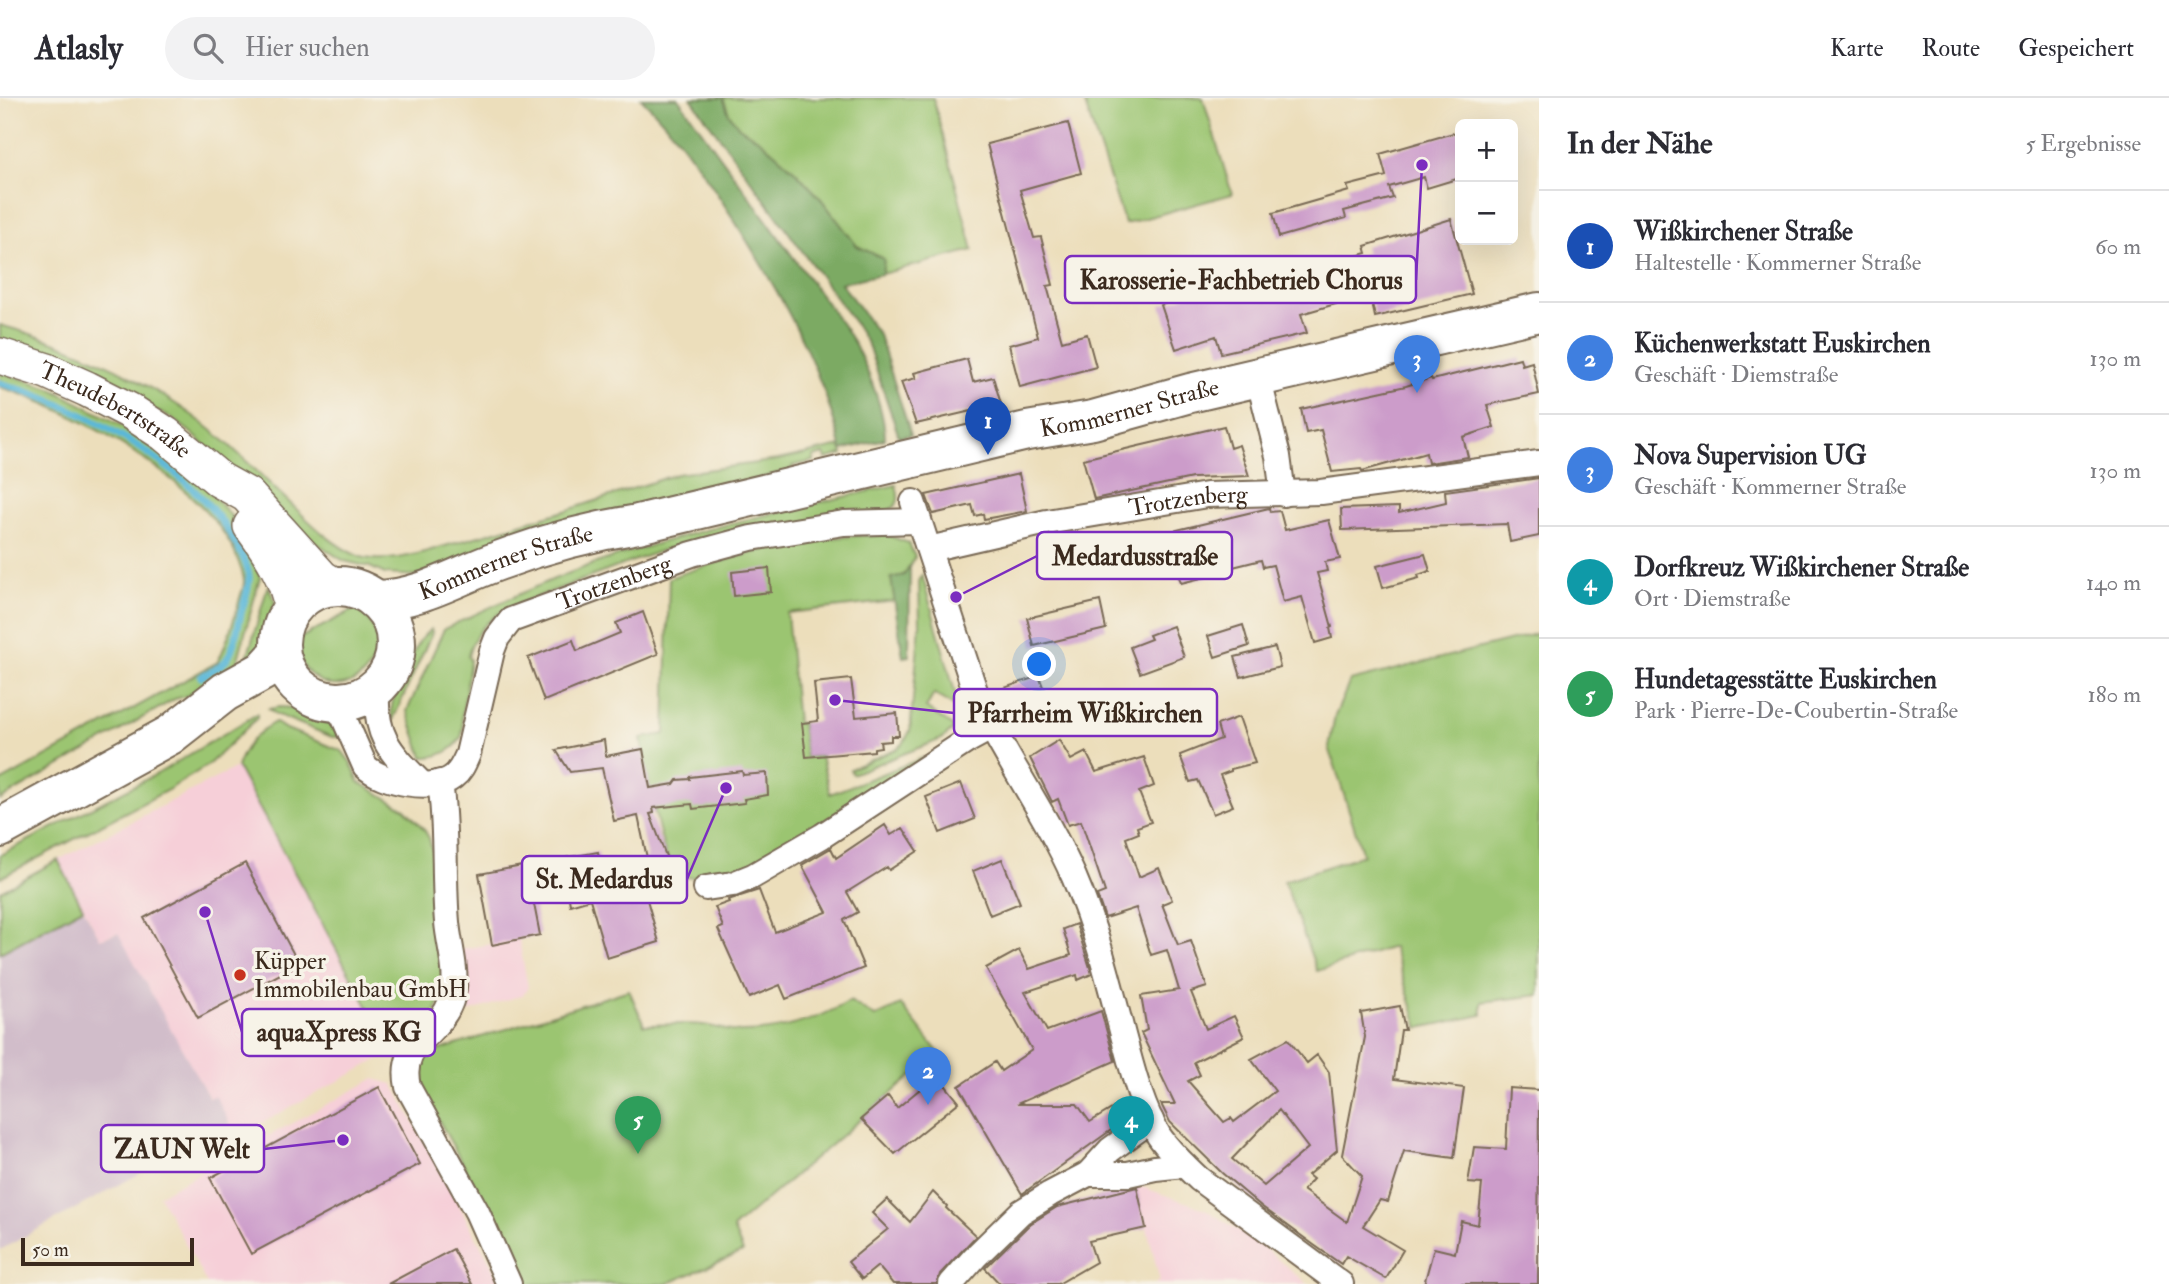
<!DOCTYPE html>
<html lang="de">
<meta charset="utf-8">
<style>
:root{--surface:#fff;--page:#f2f2f3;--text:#2b2b33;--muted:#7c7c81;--line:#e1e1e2;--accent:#0f766e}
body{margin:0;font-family:"IM FELL Double Pica",serif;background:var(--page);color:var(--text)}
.controls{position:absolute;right:21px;top:21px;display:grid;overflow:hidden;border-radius:10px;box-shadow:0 7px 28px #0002}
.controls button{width:63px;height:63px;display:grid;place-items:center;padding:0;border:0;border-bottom:2px solid var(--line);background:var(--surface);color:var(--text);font:35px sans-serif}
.scale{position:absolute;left:21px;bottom:18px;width:173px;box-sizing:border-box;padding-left:7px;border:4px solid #3b2a1e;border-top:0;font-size:19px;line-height:24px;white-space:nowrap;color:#3b2a1e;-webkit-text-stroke:5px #f7f3e8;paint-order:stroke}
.you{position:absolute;left:1040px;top:567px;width:24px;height:24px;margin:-18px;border:5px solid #fff;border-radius:50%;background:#1a73e8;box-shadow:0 0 0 10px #1a73e833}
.badge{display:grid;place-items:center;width:46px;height:46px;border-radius:50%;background:var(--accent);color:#fff;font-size:23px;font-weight:700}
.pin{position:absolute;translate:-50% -58px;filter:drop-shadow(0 2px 4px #0008)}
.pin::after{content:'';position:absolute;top:37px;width:24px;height:21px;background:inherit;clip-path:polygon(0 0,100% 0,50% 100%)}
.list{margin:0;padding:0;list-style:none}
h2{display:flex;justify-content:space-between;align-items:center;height:91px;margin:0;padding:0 28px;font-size:30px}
h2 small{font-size:23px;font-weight:400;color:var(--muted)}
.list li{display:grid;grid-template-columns:46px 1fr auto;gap:21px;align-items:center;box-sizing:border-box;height:112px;padding:0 28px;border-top:2px solid var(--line)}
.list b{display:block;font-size:26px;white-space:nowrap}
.list p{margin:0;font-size:23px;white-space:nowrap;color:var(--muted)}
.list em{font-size:23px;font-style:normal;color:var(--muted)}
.icon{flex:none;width:38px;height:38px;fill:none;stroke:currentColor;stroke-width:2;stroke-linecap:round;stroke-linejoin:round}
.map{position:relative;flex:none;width:1539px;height:1186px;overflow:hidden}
header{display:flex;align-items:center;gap:42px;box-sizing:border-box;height:98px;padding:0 35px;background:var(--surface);border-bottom:2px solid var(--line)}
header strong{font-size:33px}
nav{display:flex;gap:38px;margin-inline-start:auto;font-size:24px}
.search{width:490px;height:63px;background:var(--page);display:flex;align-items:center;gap:18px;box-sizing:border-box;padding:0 24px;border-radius:38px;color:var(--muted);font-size:26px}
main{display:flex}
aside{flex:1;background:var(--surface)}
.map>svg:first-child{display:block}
.built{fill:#f6cfd8}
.industrial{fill:#d1bdca}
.green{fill:#9bc571;stroke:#6b7848;stroke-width:2}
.forest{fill:#7caa63;stroke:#5c6a40;stroke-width:2}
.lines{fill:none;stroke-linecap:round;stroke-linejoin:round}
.stream{stroke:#5ab7d8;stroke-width:7}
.building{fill:#cc9cca;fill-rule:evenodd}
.minor-casing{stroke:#796955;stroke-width:28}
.secondary-casing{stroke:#796955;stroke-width:38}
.primary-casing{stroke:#796955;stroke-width:42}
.minor{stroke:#fff;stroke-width:24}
.secondary{stroke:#fff;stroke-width:35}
.primary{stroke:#fff;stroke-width:38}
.poi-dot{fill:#c8321e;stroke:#f7f3e8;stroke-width:2.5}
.labels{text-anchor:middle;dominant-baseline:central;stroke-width:7;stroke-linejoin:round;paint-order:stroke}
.street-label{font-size:24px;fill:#3b2a1e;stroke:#f7f3e8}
.poi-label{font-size:24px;fill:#3b2a1e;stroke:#f7f3e8;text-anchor:start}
.leader{fill:none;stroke:#7b2cbf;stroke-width:2.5}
.callout-dot{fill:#7b2cbf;stroke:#f7f3e8;stroke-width:2.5}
.callout{fill:#f7f3e8;stroke:#7b2cbf;stroke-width:2.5}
.callout-label{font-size:26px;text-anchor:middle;font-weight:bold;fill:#3b2a1e}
</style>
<header>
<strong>Atlasly</strong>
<div class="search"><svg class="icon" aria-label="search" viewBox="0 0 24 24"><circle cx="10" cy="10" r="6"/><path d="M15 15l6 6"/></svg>Hier suchen</div>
<nav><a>Karte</a><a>Route</a><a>Gespeichert</a></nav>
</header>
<main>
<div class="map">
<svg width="1539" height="1186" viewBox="0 0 1539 1186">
<rect width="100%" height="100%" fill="#f7f3e8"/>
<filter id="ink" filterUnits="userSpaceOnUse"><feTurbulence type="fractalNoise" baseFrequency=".0143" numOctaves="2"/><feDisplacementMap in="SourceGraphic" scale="14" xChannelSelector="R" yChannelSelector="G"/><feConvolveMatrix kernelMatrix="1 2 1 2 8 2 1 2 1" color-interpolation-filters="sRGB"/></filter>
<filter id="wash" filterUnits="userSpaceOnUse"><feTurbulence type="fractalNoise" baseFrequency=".00686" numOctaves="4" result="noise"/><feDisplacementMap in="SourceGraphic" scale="28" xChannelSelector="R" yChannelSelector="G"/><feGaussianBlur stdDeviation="1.57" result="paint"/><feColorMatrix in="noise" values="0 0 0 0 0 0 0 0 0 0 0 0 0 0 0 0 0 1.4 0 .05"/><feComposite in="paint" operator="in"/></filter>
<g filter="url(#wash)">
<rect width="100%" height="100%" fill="#ecdebb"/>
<path class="built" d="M237 669 392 954 236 1039 215 998 209 1000 117 835 100 841 58 762Z
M519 842 528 889 523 897 468 914 450 924 460 851Z
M374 981 393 986 502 1186H207L159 1097Z
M1137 1089H1142L1205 1111 1258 1145 1308 1186H1154L1160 1183Z"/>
<path class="industrial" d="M83 810 100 841 118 835 209 1000 215 997 230 1026 0 1152V855Z"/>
<path class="green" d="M723 0H933L973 152 882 176 884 161 857 148 821 101 796 74 761 43 739 29 729 16Z
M1083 0H1203L1232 96 1125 126Z
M0 227C64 244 124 271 179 308 220 335 255 372 291 406 311 425 332 447 358 458 377 465 402 460 421 455L568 412 677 376 778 362 841 348 843 356 826 361 824 356 813 359 814 363 792 368 793 371 418 478 385 476 370 469 344 463 296 432 239 377 189 333 172 320 0 242Z
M0 274 50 290 137 335 205 388 246 435 260 479 236 569 218 589 175 601 0 702V684L218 564C227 544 233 526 239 504 240 498 244 490 244 484 244 479 242 473 240 468 218 391 74 311 0 289Z
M896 387C899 398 901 408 887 413L670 456 668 450 507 510C487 523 474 534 468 558L470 562C468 581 465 599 462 617 461 621 463 624 463 628 464 649 440 660 423 659L407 613 444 531C499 505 553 479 611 460 704 429 801 409 896 387Z
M887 437 909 445 915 459 904 477 892 480 895 503 787 515 797 625H802L806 659 821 658 830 696 923 660V663L735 777 674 780C657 735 649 688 641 640L665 636 669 480C739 456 812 436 887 437Z
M922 477 960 612 934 596 926 610 955 630 942 641 852 676 850 671 896 651 903 646 910 633 920 526 919 483Z
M268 487 275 504 264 544 246 564Z
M355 511C408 542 355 615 310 576 301 568 297 554 298 541Z
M431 531 432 535 392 624C389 602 397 596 404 578 412 559 415 544 431 531Z
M1539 535V897L1482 904V917L1419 930 1393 849 1317 873 1284 783 1363 757 1329 649 1335 618 1350 583Z
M279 609C303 609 327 618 340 639H332L276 616 269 611Z
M257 616V620L208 667 168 692 0 780V757L157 676Z
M275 624 284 630 342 653 351 665 359 684 405 711 424 731 429 740 433 756 437 851 443 877 444 894 434 918 392 954 237 669C243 650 257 634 275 624Z
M58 762 83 810 0 855V793Z
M629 892 644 927C665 927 688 924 709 928 720 930 729 934 741 934 779 934 817 922 850 903L875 919 901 907 939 955 733 1130 743 1154 666 1186H521L507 1160 494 1122 419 987 417 966 421 958Z"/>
<path class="forest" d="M641 0H678L846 232C863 258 885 310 885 341L842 352C823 273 786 206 744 138 713 88 683 41 641 0Z
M691 0H723L729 16 739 29 761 43 796 74 821 101 857 148 884 161 882 176 841 185 879 237 911 337 899 339 868 247 853 223Z
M910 467 909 558 903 559 891 480 904 477Z"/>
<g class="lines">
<path class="stream" d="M0 285C80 308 189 366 232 439 239 451 247 464 249 478 250 489 244 504 241 515 238 529 235 548 227 561 223 568 209 574 201 579"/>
</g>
<g id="blocks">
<path class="building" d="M1068 25 1081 75 1020 92 1034 140 1041 139 1053 187 1047 188 1062 243 1087 236 1096 269 1020 289 1009 247 1038 239 987 46Z
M1460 33V80L1427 90 1424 79 1389 89 1393 100 1344 113 1346 120 1279 139 1273 115 1349 93 1347 88 1386 78 1380 56Z
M1451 121 1472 196 1375 219 1370 196 1301 216 1307 235 1221 255 1216 238 1176 251 1161 207 1202 192 1200 184 1250 168 1252 172 1266 168 1269 179 1289 173 1291 177 1367 155 1365 148Z
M1520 260 1522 267 1532 264 1539 296 1487 307 1494 329 1463 339 1468 359 1428 365 1426 355 1362 373 1361 371 1332 374 1321 332 1306 335 1301 311 1406 288 1431 280 1432 282Z
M967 261 973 284 993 279 1001 306 916 326 901 284 916 280 914 275Z
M1224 328 1230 350 1239 347 1249 378 1192 380 1094 401 1083 361Z
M1019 376 1027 413 984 421 983 416 975 418 972 407 933 416 926 397Z
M1539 380V438L1510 444 1507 426 1342 432 1341 411 1399 409V415L1446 404 1445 393Z
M1269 410 1270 414 1280 413 1285 432 1329 422 1340 461 1325 464 1327 473 1317 475 1332 529 1330 530 1332 540 1315 545 1302 499 1283 504 1273 467 1263 469 1261 462 1225 471 1226 474 1181 485 1170 449 1155 458 1094 473 1089 453Z
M1425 456 1430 473 1418 477 1419 480 1383 490 1377 468Z
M769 470 771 494 734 498 732 474Z
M1100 503 1106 531 1034 548 1027 520Z
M643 514 658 556 544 603 528 560 573 542 577 553 620 535 616 525Z
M1243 527 1249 548 1215 559 1208 538Z
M1173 528 1184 559 1140 575 1130 549 1151 541 1149 537Z
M1275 549 1280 569 1241 579 1235 559Z
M1039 578 1050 608 1014 620 1004 590Z
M851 581 856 619 897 615 899 638H891V643L880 644 881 649 874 650V653L806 659 802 625 818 623 814 585Z
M1239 619 1255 665 1231 671V673L1220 677 1233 708 1213 716 1198 682 1190 684 1180 657 1221 641 1217 627Z
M604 642 606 658 643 651 650 690 674 686 677 682 690 681V679L742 673 743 677 767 675 768 697 744 701 745 705 693 711 692 706 653 710 654 715 650 716 672 774 642 784 659 844 607 860 590 801 570 807 568 794 533 801 540 837 492 847 479 776 598 754 601 773 647 760 638 718 614 723 602 670 570 674 556 652Z
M1059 642 1071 662 1086 654 1096 674 1144 659 1154 688 1139 694 1151 724 1137 729 1139 735 1126 740 1139 779 1159 770 1172 802 1162 806 1178 847 1191 843 1207 889 1191 894 1206 931 1234 918 1244 939 1194 964 1200 977 1188 983 1224 1024 1231 1020 1234 1024 1275 993 1251 961 1288 941 1307 965 1317 957 1329 974 1337 1052 1308 1077 1313 1081 1303 1092 1347 1124 1362 1078 1342 1057 1365 939 1361 915 1400 908 1405 932H1401L1394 981 1464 990 1454 1060 1404 1053 1388 1104 1380 1102 1363 1128 1403 1152 1386 1181 1346 1158 1341 1166 1314 1147 1261 1108 1222 1075 1170 1024 1161 1006H1175L1141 935 1147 932 1141 898 1179 892 1167 852 1151 857 1136 810 1105 820 1097 797 1105 794 1081 723 1068 727 1058 701 1052 704 1030 660ZM1279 1012 1308 1050 1264 1088 1232 1061Z
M961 685 975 721 940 735 926 699Z
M885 727 891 737 903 730 918 753 889 772 887 769 847 794 858 814 844 822 864 870 786 901 780 887 749 900 718 831 723 829 715 809 729 804 728 802 759 792 775 834 827 814 802 767 831 750 836 760Z
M1002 761 1020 805 990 817 973 773Z
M245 765 299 866 198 920 144 820Z
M1076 826 1092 876 1078 882 1077 877 1025 894 1047 933 1101 913 1115 963 1017 1006H1077L1090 1024 1120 1006H1128L1132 1017 1022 1096 959 988 995 964 1001 973 1032 952 986 870 1019 852 1029 871 1071 857 1063 831Z
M937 977 959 1004 895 1056 861 1021 888 998 897 1010Z
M379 989 420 1066 251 1156 210 1080Z
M1509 990 1539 992 1538 1186H1424L1434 1150 1455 1155 1461 1123 1478 1127 1482 1086 1468 1085 1474 1049 1506 1051Z
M1137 1089 1146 1130 1089 1143 1096 1164 1058 1186H1000L985 1170 1030 1126 1057 1109Z
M933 1094 947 1108 946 1110 976 1138 940 1176 937 1186H893L878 1168 862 1181 848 1164 888 1131 872 1115 887 1101 910 1124Z
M453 1151 472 1186H388Z"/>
</g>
</g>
<g filter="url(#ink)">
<use href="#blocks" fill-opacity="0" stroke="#796955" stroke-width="2"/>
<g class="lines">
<g class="minor-casing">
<g id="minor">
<path d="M1258 279 1278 358 1283 396"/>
<path d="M913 404 979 605C1008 664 1047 718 1074 779 1096 830 1109 883 1123 937 1132 970 1141 1008 1159 1038 1170 1054 1185 1068 1199 1081L1341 1186"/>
<path id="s1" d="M929 451 1047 424 1207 397 1321 394 1539 365"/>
<path d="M377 589C374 638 389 653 421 685"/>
<path id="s2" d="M332 604 343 618 365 668C382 685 434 694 453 679 461 673 464 665 468 656L492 553 497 540 511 522 692 456 751 440 844 425 919 423"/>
<path d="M440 684C447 732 443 777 447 824 449 850 460 877 451 903 437 941 398 943 408 989L477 1114 509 1186"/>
<path d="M706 790 733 786 753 778 822 738 967 643 991 630"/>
<path d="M1088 1076H1128L1155 1070 1184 1067"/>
<path d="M951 1186 975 1159 1021 1114 1050 1096 1088 1076 1110 1052 1151 1022"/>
</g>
</g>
<g class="secondary-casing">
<g id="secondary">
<path id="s3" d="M0 258 47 273 87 291 130 313 165 336 220 382 247 397 322 480 335 488"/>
<path d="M251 428C270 454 287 478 292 510"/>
</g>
</g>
<g class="primary-casing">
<g id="primary">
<circle cx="338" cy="546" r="58"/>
<path id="s4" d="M376 502C419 502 458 477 498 463 546 445 588 434 638 426L1027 333 1093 322 1190 295 1539 214"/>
<path d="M0 730 170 637 225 594 263 573 280 554"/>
</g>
</g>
<use href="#minor" class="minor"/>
<use href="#secondary" class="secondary"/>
<use href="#primary" class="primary"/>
</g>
</g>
<circle class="poi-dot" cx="240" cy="877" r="7"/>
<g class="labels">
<g class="street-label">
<text stroke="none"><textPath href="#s4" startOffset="779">Kommerner Straße</textPath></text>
<text stroke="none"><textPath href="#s3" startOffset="128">Theudebertstraße</textPath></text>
<text stroke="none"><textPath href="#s1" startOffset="264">Trotzenberg</textPath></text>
<text stroke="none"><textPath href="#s4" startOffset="136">Kommerner Straße</textPath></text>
<text stroke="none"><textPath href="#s2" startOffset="446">Trotzenberg</textPath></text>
</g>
<g class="poi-label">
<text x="254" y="863">Küpper<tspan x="254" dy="28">Immobilenbau GmbH</tspan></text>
</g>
</g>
<path class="leader" d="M1422 67L1416 182M956 499L1037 458M835 602L954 615M726 690L687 781M205 814L242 934M343 1042L264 1051"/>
<g class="callout-dot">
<circle cx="1422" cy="67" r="7"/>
<circle cx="956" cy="499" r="7"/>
<circle cx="835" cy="602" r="7"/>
<circle cx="726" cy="690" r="7"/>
<circle cx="205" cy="814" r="7"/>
<circle cx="343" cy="1042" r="7"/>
</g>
<g class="callout">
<rect x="1065" y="158" width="351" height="47" rx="7"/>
<rect x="1037" y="434" width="195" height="47" rx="7"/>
<rect x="954" y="591" width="263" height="47" rx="7"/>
<rect x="522" y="758" width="165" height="47" rx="7"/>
<rect x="242" y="911" width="193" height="47" rx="7"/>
<rect x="101" y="1027" width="163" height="47" rx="7"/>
</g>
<g class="callout-label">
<text x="1241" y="191">Karosserie-Fachbetrieb Chorus</text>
<text x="1135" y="467">Medardusstraße</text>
<text x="1085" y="624">Pfarrheim Wißkirchen</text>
<text x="604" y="790">St. Medardus</text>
<text x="339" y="943">aquaXpress KG</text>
<text x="182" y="1060">ZAUN Welt</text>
</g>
</svg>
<div class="controls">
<button>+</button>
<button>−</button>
</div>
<div class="scale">50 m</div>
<div class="you"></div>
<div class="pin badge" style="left:988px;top:357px;background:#1a4fb4">1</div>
<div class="pin badge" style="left:928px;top:1007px;background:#3f7fe0">2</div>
<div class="pin badge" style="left:1417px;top:295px;background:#3f7fe0">3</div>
<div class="pin badge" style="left:1131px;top:1056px;background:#0f9aa8">4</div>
<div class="pin badge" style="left:638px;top:1056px;background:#2e9e5b">5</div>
</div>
<aside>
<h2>In der Nähe<small>5 Ergebnisse</small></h2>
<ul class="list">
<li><span class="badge" style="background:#1a4fb4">1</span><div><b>Wißkirchener Straße</b><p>Haltestelle · Kommerner Straße</p></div><em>60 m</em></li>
<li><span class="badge" style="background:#3f7fe0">2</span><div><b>Küchenwerkstatt Euskirchen</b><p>Geschäft · Diemstraße</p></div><em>130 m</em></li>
<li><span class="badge" style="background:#3f7fe0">3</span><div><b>Nova Supervision UG</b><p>Geschäft · Kommerner Straße</p></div><em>130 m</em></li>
<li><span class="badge" style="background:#0f9aa8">4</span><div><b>Dorfkreuz Wißkirchener Straße</b><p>Ort · Diemstraße</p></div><em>140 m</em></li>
<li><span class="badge" style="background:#2e9e5b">5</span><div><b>Hundetagesstätte Euskirchen</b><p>Park · Pierre-De-Coubertin-Straße</p></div><em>180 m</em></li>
</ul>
</aside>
</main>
